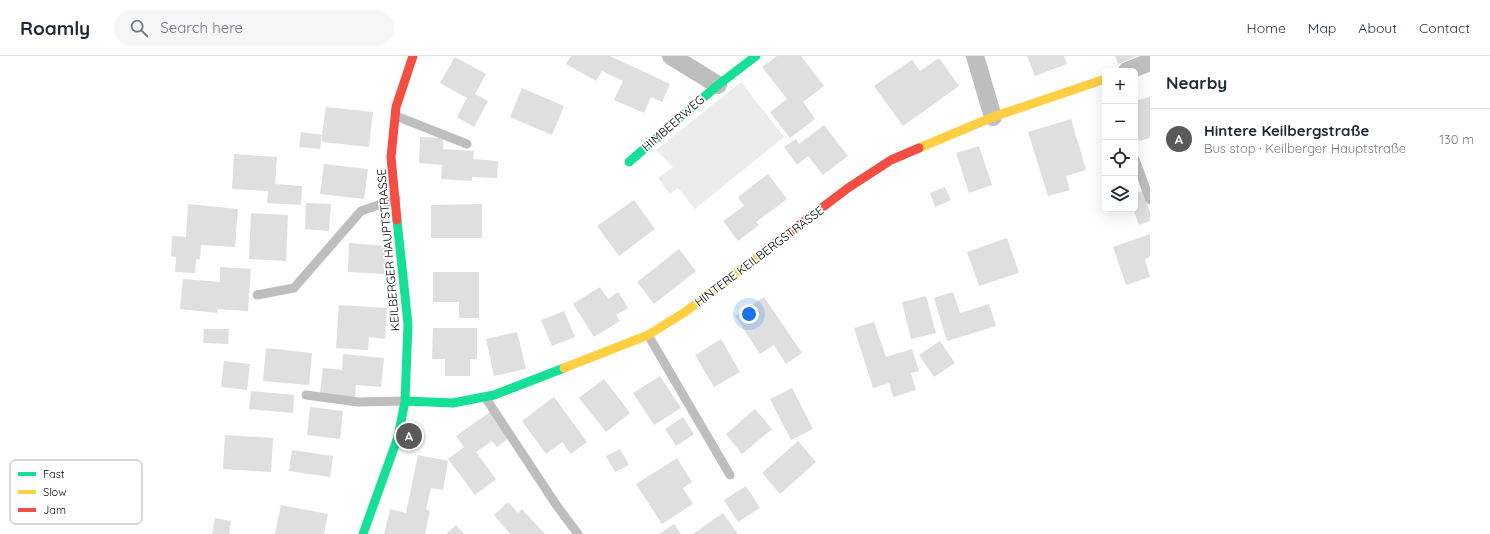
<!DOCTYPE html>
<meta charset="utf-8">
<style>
:root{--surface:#fff;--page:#f6f6f7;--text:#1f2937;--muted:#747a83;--line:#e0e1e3;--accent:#595959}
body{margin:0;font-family:Quicksand,sans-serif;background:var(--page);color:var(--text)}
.controls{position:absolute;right:12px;top:12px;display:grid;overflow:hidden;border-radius:6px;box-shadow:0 4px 16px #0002}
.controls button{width:36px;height:36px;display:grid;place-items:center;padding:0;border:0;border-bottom:1px solid var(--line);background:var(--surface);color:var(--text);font:20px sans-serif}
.you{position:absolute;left:749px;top:258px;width:14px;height:14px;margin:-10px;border:3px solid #fff;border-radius:50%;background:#1a73e8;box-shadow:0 0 0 6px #1a73e833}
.badge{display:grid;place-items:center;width:26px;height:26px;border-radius:50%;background:var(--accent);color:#fff;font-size:13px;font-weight:700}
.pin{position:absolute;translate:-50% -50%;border:2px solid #fff;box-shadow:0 1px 4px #0006}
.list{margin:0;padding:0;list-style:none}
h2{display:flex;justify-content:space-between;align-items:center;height:52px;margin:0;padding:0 16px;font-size:17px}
h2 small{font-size:13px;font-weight:400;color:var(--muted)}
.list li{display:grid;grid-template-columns:26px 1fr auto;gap:12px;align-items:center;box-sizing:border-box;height:60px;padding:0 16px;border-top:1px solid var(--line)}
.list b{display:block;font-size:15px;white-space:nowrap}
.list p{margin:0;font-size:13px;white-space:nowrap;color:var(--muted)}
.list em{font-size:13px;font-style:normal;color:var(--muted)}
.icon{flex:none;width:22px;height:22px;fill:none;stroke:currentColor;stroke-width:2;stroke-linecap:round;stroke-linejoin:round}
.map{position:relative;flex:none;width:1150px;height:478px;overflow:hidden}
header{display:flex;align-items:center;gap:24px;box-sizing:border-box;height:56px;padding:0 20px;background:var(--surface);border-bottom:1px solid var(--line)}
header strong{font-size:19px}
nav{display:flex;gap:22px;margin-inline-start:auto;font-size:14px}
.search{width:280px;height:36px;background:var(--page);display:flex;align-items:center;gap:10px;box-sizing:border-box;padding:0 14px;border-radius:22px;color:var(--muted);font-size:15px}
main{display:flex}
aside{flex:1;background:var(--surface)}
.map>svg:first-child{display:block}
.green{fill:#ececec}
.building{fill:#dfdfdf}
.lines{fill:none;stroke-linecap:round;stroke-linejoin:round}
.lane{stroke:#bebebe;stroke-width:9}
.street{stroke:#bebebe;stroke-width:18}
.fast{stroke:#16e098;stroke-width:9}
.slow{stroke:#ffcf43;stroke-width:9}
.jam{stroke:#f24e42;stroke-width:9}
.labels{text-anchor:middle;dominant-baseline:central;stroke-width:3.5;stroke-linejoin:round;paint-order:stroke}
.street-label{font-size:12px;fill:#000;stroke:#fff}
.key{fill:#fff;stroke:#b2b2b2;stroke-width:1}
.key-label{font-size:11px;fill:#000}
</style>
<header>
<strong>Roamly</strong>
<div class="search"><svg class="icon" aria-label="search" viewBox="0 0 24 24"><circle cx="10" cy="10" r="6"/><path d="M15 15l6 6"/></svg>Search here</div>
<nav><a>Home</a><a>Map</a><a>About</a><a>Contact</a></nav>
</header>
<main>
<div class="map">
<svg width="1150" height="478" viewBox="0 0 1150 478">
<rect width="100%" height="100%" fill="#fff"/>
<path class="green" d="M741 26 784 81 695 153 678 132 670 138 658 122 673 111 656 94Z"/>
<path class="building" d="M571 0H610L670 28 662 46 651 41 644 57 614 44 623 25 602 15 596 25 566 8Z
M777 0H801L824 30 803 46 815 63 790 82 770 56 787 43 762 11Z
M1027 0H1064L1067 8 1035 20Z
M1115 0H1137L1118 8Z
M455 1 486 18 475 38 488 45 474 71 457 61 467 42 440 27Z
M939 2 959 30 903 70 874 30 912 4 920 15Z
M522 32 564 50 552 79 510 61Z
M1150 41V82L1139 85 1135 73V45Z
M326 51 373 56 369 91 322 86V79Z
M1071 63 1086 114 1066 120 1070 134 1048 140 1028 76Z
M824 69 848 100 823 119 808 100 797 109 784 91 796 83 799 88Z
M301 76 322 79 320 93 299 91Z
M420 81 443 82V93L474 95 473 103 498 105 497 122 472 121V125L441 123 442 109 419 107Z
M979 90 992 129 969 137 956 97Z
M234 98 277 101 275 128 302 130 301 149 267 147 268 135 232 133Z
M324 108 368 113 364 143 320 138Z
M768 118 787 143 756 166 759 169 738 185 723 165 744 150 738 141Z
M945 131 951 144 935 151 930 137Z
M1142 135 1150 156V165L1139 169 1133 153H1135V138Z
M634 144 655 173 619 200 597 170Z
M306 147 331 148 329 175 305 173Z
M188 148 238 153 235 191 201 189 200 203H196L195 217 175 216 176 201 171 200 172 180 186 181Z
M482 148V182H431V149Z
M251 157 288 159 286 205 249 203Z
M1150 178V201L1145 203 1150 221 1126 229 1113 191Z
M1007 182 1019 217 979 230 967 196Z
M349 187 386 190 384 218 348 216Z
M679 193 696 215 654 248 637 226Z
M220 211 251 213 248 255 218 253 217 257 180 253 183 223 220 226Z
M433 216H479V262H459V246H433Z
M600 231 608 243 618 236 628 252 616 259 620 265 594 281 573 248Z
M953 236 960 257 989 248 996 270 947 285 934 242Z
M926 240 936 277 911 283 902 246Z
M764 241 802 297 786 308 774 289 760 298 735 260Z
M339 249 387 252 385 283 369 281 368 294 336 292Z
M564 255 575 281 552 290 541 264Z
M874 266 886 301 912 293 919 315 911 317 916 334 893 341 889 327 873 332 854 272Z
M433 272H477V303H470V320H445V303H432Z
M204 273H229L228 288 203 287Z
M517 276 526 313 494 320 486 283Z
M721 283 740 316 714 331 695 299Z
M940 285 955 307 934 321 919 299Z
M266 292 312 297 309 329 263 325Z
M343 298 384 302 381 331 356 329 355 342 320 338 323 312 342 314Z
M224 305 250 308 247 334 221 331Z
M660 320 681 352 654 369 633 337Z
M604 323 630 357 606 376 579 342Z
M792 332 813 373 791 384 770 343Z
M251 335 294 339 293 357 249 353Z
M554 341 587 386 571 398 562 386 546 398 522 365Z
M310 351 343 355 340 383 307 379Z
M755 353 772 373 742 398 726 378Z
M490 356 509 382 497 391 492 385 476 396 496 423 475 439 448 403 464 391 456 380Z
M683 361 694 378 676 390 665 373Z
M225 379 273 382 271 416 223 413Z
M798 385 816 406 780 438 762 417Z
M620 393 629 409 615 416 606 400Z
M292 394 333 400 330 421 289 415Z
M418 399 448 405 443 434 431 432 426 453 430 455 425 478H384L390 453 406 457Z
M677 402 692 426 683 432 693 448 662 468 636 428Z
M746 430 760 452 738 466 724 444Z
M508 446 518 457 522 453 545 478H510L494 459Z
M281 449 328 458 324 478H275Z
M723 457 738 478H693Z
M215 462 231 465 229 478H212Z
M674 468 681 478H659Z
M456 469 464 478H446Z"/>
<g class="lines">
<path class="lane" d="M396 60 467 88
M1135 103 1150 144
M257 239 294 232 361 155 396 143
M648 279 730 419
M306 339 358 346 405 345
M485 341 557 450 578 478"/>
<path class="street" d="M671 0 718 29
M975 0 993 61
M1127 15 1150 6"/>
<path class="fast" d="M629 106 718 29 756 0
M405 345 453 347 494 339 564 312
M363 478 398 381 405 345 408 268 397 164"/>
<path class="slow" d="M919 92 993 61 1105 23
M564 312 648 279 685 256 761 198"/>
<path class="jam" d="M397 164 391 101 396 51 413 0
M761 198 848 132 891 104 919 92"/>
</g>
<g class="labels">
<g class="street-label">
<text transform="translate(673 67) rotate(-41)">HIMBEERWEG</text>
<text transform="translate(388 194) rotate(-95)">KEILBERGER HAUPTSTRASSE</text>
<text transform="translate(759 200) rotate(-37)">HINTERE KEILBERGSTRASSE</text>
</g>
</g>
<rect x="10" y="404" width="132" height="64" rx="6" class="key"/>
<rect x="18" y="416" width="18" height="4" fill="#16e098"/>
<rect x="18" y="434" width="18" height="4" fill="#ffcf43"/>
<rect x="18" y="452" width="18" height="4" fill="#f24e42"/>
<g class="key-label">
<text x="43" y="422">Fast</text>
<text x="43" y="440">Slow</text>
<text x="43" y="458">Jam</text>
</g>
</svg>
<div class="controls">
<button>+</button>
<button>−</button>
<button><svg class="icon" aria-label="locate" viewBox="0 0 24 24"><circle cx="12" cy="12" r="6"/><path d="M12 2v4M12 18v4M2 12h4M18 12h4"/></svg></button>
<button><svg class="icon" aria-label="layers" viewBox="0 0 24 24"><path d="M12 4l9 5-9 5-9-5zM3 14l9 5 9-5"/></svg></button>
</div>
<div class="you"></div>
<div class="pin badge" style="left:409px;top:380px">A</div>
</div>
<aside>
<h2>Nearby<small></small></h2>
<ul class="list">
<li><span class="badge">A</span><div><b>Hintere Keilbergstraße</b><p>Bus stop · Keilberger Hauptstraße</p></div><em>130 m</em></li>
</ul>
</aside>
</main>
